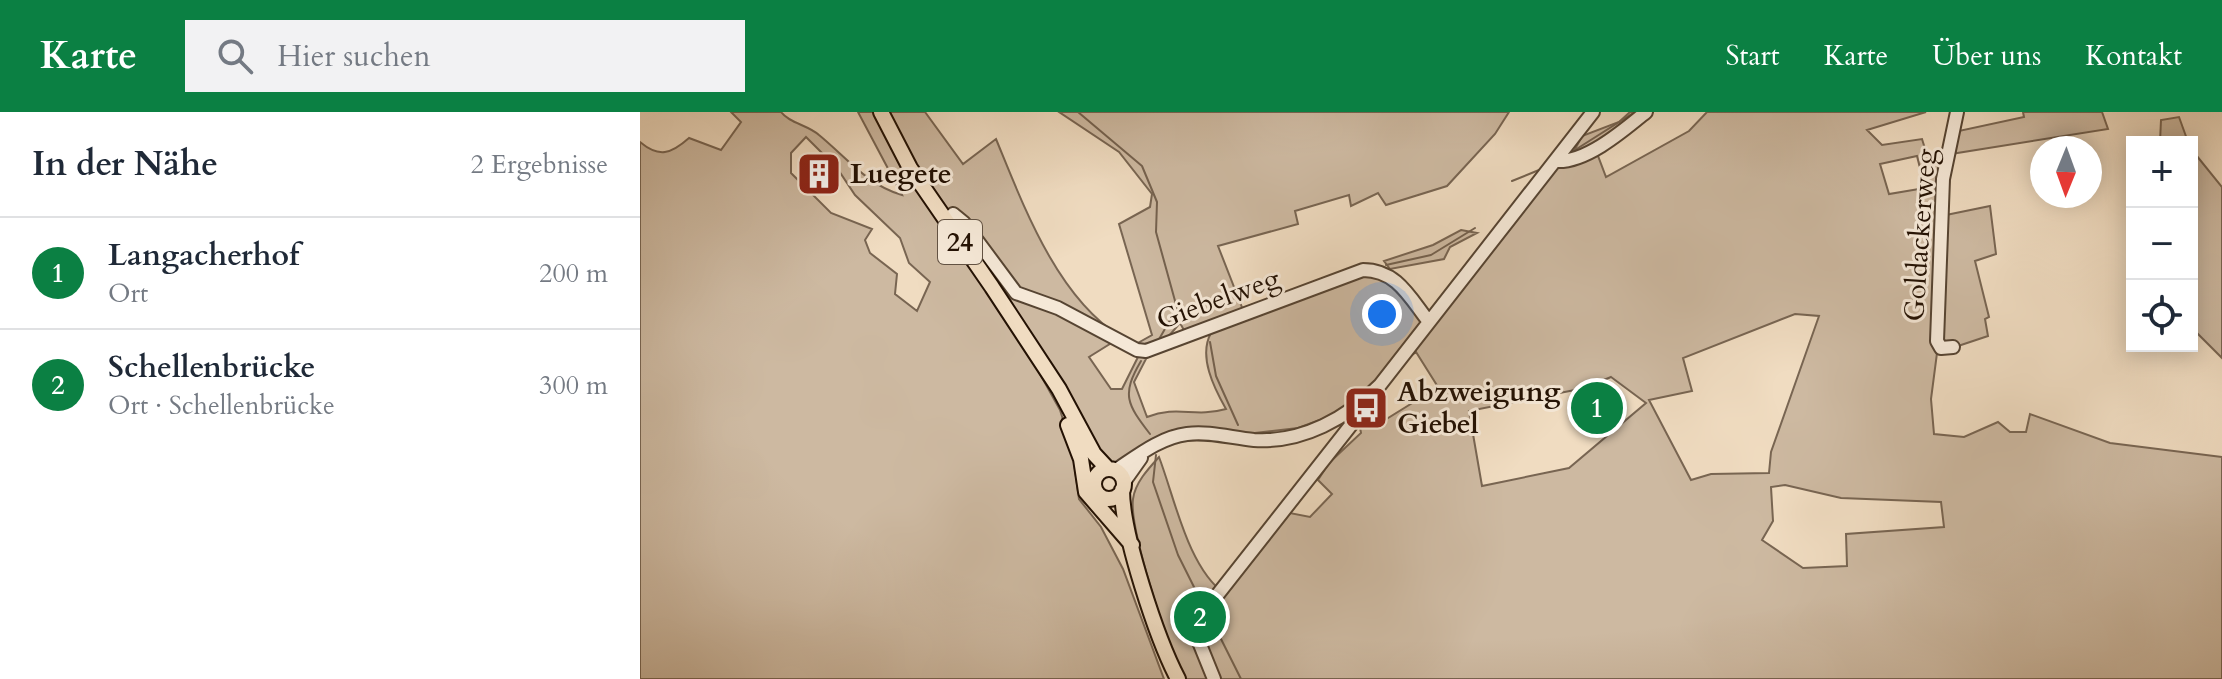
<!DOCTYPE html>
<html lang="de">
<meta charset="utf-8">
<style>
:root{--surface:#fff;--page:#f2f2f3;--text:#1f2937;--muted:#747a83;--line:#e0e1e3;--accent:#0b8043}
body{margin:0;font-family:Cardo,serif;background:var(--page);color:var(--text)}
.controls{position:absolute;right:24px;top:24px;display:grid;overflow:hidden;border-radius:0px;box-shadow:0 4px 20px #0003}
.controls button{width:72px;height:72px;display:grid;place-items:center;padding:0;border:0;border-bottom:2px solid var(--line);background:var(--surface);color:var(--text);font:40px sans-serif}
.compass{position:absolute;left:1390px;top:24px;width:72px;height:72px;border-radius:50%;background:var(--surface);box-shadow:0 4px 20px #0003;rotate:181deg}
.you{position:absolute;left:742px;top:202px;width:28px;height:28px;margin:-20px;border:6px solid #fff;border-radius:50%;background:#1a73e8;box-shadow:0 0 0 12px #1a73e833}
.badge{display:grid;place-items:center;width:52px;height:52px;border-radius:50%;background:var(--accent);color:#fff;font-size:26px;font-weight:700}
.pin{position:absolute;translate:-50% -50%;border:4px solid #fff;box-shadow:0 2px 8px #0006}
.list{margin:0;padding:0;list-style:none}
h2{display:flex;justify-content:space-between;align-items:center;height:104px;margin:0;padding:0 32px;font-size:34px}
h2 small{font-size:26px;font-weight:400;color:var(--muted)}
.list li{display:grid;grid-template-columns:52px 1fr auto;gap:24px;align-items:center;box-sizing:border-box;height:112px;padding:0 32px;border-top:2px solid var(--line)}
.list b{display:block;font-size:30px;white-space:nowrap}
.list p{margin:0;font-size:26px;white-space:nowrap;color:var(--muted)}
.list em{font-size:26px;font-style:normal;color:var(--muted)}
.icon{flex:none;width:44px;height:44px;fill:none;stroke:currentColor;stroke-width:2;stroke-linecap:round;stroke-linejoin:round}
.map{position:relative;flex:none;width:1582px;height:567px;overflow:hidden}
header{display:flex;align-items:center;gap:48px;box-sizing:border-box;height:112px;padding:0 40px;background:var(--accent);color:#fff}
header strong{font-size:38px}
nav{display:flex;gap:44px;margin-inline-start:auto;font-size:28px}
.search{width:560px;height:72px;background:var(--page);display:flex;align-items:center;gap:20px;box-sizing:border-box;padding:0 28px;border-radius:0px;color:var(--muted);font-size:30px}
main{display:flex}
aside{flex:1;background:var(--surface)}
.map>svg:first-child{display:block}
.green{fill:#cdb9a1;stroke:#786552;stroke-width:2;fill-rule:evenodd}
.lines{fill:none;stroke-linecap:round;stroke-linejoin:round}
.stream{stroke:#74614e;stroke-width:2}
.minor-casing{stroke:#564432;stroke-width:16}
.major-casing{stroke:#231103;stroke-width:18}
.minor{stroke:#f5e8d7;stroke-width:12}
.major{stroke:#f0dcc1;stroke-width:14}
.labels{text-anchor:middle;dominant-baseline:central;stroke-width:6;stroke-linejoin:round;paint-order:stroke}
.shield{fill:#f5e8d7;stroke:#625243;stroke-width:2}
.shield-label{font-size:26px;font-weight:bold;fill:#231103}
.poi-label{font-size:28px;font-weight:bold;fill:#231103;stroke:#f5e8d7;text-anchor:start}
.street-label{font-size:28px;fill:#231103;stroke:#f5e8d7}
</style>
<header>
<strong>Karte</strong>
<div class="search"><svg class="icon" aria-label="search" viewBox="0 0 24 24"><circle cx="10" cy="10" r="6"/><path d="M15 15l6 6"/></svg>Hier suchen</div>
<nav><a>Start</a><a>Karte</a><a>Über uns</a><a>Kontakt</a></nav>
</header>
<main>
<aside>
<h2>In der Nähe<small>2 Ergebnisse</small></h2>
<ul class="list">
<li><span class="badge">1</span><div><b>Langacherhof</b><p>Ort</p></div><em>200 m</em></li>
<li><span class="badge">2</span><div><b>Schellenbrücke</b><p>Ort · Schellenbrücke</p></div><em>300 m</em></li>
</ul>
</aside>
<div class="map">
<svg width="1582" height="567" viewBox="0 0 1582 567">
<rect width="100%" height="100%" fill="#f0dcc1"/>
<filter id="stains"><feTurbulence type="fractalNoise" baseFrequency=".0025" numOctaves="4"/><feColorMatrix values="0 0 0 0 .2 0 0 0 0 .09 0 0 0 0 .02 0 0 0 .5 -.17"/></filter>
<radialGradient id="worn" r=".72"><stop offset=".6" stop-color="#630" stop-opacity="0"/><stop offset="1" stop-color="#630" stop-opacity=".3"/></radialGradient>
<path class="green" d="M91 0H141C149 11 168 13 179 23 206 45 227 73 262 83L218 0H285L323 52 356 27C384 95 417 185 481 225L449 245 471 277H482L499 243 506 247 494 270 507 305C538 293 554 306 586 297 574 276 558 244 571 221L545 220 540 211 515 240 496 232 512 223 479 112 510 95 512 82 479 40 419 0H869L855 22 807 74 746 93 738 81 711 94 709 83 655 99 658 112 578 134 605 203 736 158 789 210 912 59 955 36 966 65 1049 19 1067 0H1286L1227 18 1242 33 1282 27 1287 43 1306 42V103L1350 94 1356 142 1335 149 1349 205 1345 207 1348 224 1297 241 1291 287 1294 322 1324 325 1358 310 1370 320H1386L1390 302 1470 331 1582 345V567H545C529 541 489 416 493 387 495 371 508 357 519 345 535 387 548 456 585 482L650 401 670 405 692 382 678 368 689 351 721 321 719 310 727 299 740 311 798 275 776 240 696 302 658 316 606 322 533 318 507 330 484 350 465 351 374 215 420 298 432 336 439 387 461 415 483 457 524 567H0V30C19 46 31 42 49 26L81 38 101 10ZM166 25 197 56 215 83 260 126 269 151 290 170 277 199 255 182 257 162 230 141 225 128 232 117 191 101 151 61V41ZM1277 44 1285 76 1249 82 1240 52ZM1155 202 1179 204 1131 340 1129 361 1071 362 1051 368 1009 288 1052 279 1043 246ZM971 265 1006 291 929 356 842 374 829 299 945 276ZM1145 373 1201 386 1301 390 1304 415 1206 422 1207 454 1163 456 1122 428 1133 409 1131 375Z
M990 0H1001L966 26 932 43 942 24 979 10Z
M1383 0H1462L1468 17 1311 42 1314 20 1384 5Z
M1539 5 1548 30H1520L1521 8Z
M1552 38 1582 75V246L1552 216Z
M821 118 837 121 810 135 804 147 750 157 744 149 793 133Z"/>
<g class="lines">
<path class="stream" d="M438 0 502 54 517 90 516 120 537 196 518 229
M935 38 995 0
M872 69 899 58
M746 153 791 143 835 116
M647 180 657 176
M587 202 617 191
M570 230 576 264 598 313
M501 249C481 283 487 292 510 322
M516 343 513 370 538 443 562 491
M570 505 601 567"/>
<g class="minor-casing">
<path id="minor" d="M916 49C946 51 984 18 1006 0
M313 102 324 111 376 181 418 196 497 238 506 239 723 158C757 158 770 186 789 210
M1313 235 1301 236 1297 229 1303 67 1317 0
M476 358C497 344 521 325 547 322 569 319 592 326 614 328 663 331 707 306 740 273L953 0
M484 370 501 346
M574 567 557 525 560 505 711 313 710 300"/>
</g>
<g class="major-casing">
<path id="major" d="M241 0 270 56 352 175 419 277 454 342 468 357
M428 313 441 347 446 380 492 433
M454 372a15 15 0 1 1 30 0a15 15 0 1 1-30 0Z
M482 378C482 422 517 527 538 567"/>
</g>
<use href="#minor" class="minor"/>
<use href="#major" class="major"/>
</g>
<defs>
<g id="building-square" transform="scale(2.3)"><rect x="-9" y="-9" width="18" height="18" rx="4" fill="#8f2418" stroke="#f5e8d7"/><path d="M-4-6H4V6H1V3H-1V6H-4ZM-2.5-4.3h1.7v1.8h-1.7ZM.8-4.3h1.7v1.8H.8ZM-2.5-1h1.7V.8h-1.7ZM.8-1h1.7V.8H.8Z" fill="#fff"/></g>
<g id="bus-square" transform="scale(2.3)"><rect x="-9" y="-9" width="18" height="18" rx="4" fill="#8f2418" stroke="#f5e8d7"/><path d="M-5-6H5V4H4V6H2V4H-2V6H-4V4H-5ZM-3.5-4V0h7V-4ZM-3.5 1.2v1.5H-2V1.2ZM2 1.2v1.5H3.5V1.2Z" fill="#fff"/></g>
</defs>
<g fill-rule="evenodd">
<use href="#building-square" x="179" y="62"/>
<use href="#bus-square" x="726" y="296"/>
</g>
<g class="labels">
<rect class="shield" x="298" y="108" width="44" height="44" rx="6"/>
<g class="shield-label">
<text x="320" y="130">24</text>
</g>
<g class="poi-label">
<text x="210" y="62">Luegete</text>
<text x="757" y="280">Abzweigung<tspan x="757" dy="32">Giebel</tspan></text>
</g>
<g class="street-label">
<text transform="translate(1280 123) rotate(-86)">Goldackerweg</text>
<text transform="translate(578 187) rotate(-20)">Giebelweg</text>
</g>
</g>
<rect width="100%" height="100%" filter="url(#stains)"/>
<rect width="100%" height="100%" fill="url(#worn)"/>
</svg>
<div class="controls">
<button>+</button>
<button>−</button>
<button><svg class="icon" aria-label="locate" viewBox="0 0 24 24"><circle cx="12" cy="12" r="6"/><path d="M12 2v4M12 18v4M2 12h4M18 12h4"/></svg></button>
</div>
<svg class="compass" viewBox="-18 -18 36 36"><path d="M0-13l5 13h-10z" fill="#e53935"/><path d="M0 13l5-13h-10z" fill="#747a83"/></svg>
<div class="you"></div>
<div class="pin badge" style="left:957px;top:296px">1</div>
<div class="pin badge" style="left:560px;top:505px">2</div>
</div>
</main>
